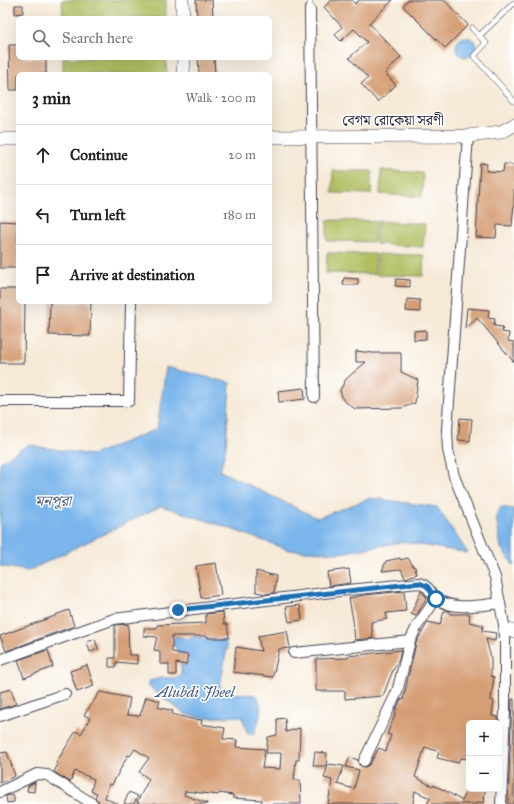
<!DOCTYPE html>
<meta charset="utf-8">
<style>
:root{--surface:#fff;--page:#f2f2f2;--text:#202124;--muted:#757577;--line:#e0e0e0}
body{margin:0;font-family:"IM FELL Great Primer","Noto Serif Bengali",serif;background:var(--page);color:var(--text)}
.controls{position:absolute;right:12px;bottom:12px;display:grid;overflow:hidden;border-radius:6px;box-shadow:0 4px 16px #0002}
.controls button{width:36px;height:36px;display:grid;place-items:center;padding:0;border:0;border-bottom:1px solid var(--line);background:var(--surface);color:var(--text);font:20px sans-serif}
.stop{position:absolute;width:12px;height:12px;margin:-9px;border:3px solid #1f6fb2;border-radius:50%;background:#fff}
.stop.end{background:#1f6fb2;border-color:#fff;box-shadow:0 1px 4px #0008}
.list{margin:0;padding:0;list-style:none}
h2{display:flex;justify-content:space-between;align-items:center;height:52px;margin:0;padding:0 16px;font-size:17px}
h2 small{font-size:13px;font-weight:400;color:var(--muted)}
.list li{display:grid;grid-template-columns:26px 1fr auto;gap:12px;align-items:center;box-sizing:border-box;height:60px;padding:0 16px;border-top:1px solid var(--line)}
.list b{display:block;font-size:15px;white-space:nowrap}
.list em{font-size:13px;font-style:normal;color:var(--muted)}
.icon{flex:none;width:22px;height:22px;fill:none;stroke:currentColor;stroke-width:2;stroke-linecap:round;stroke-linejoin:round}
.map{position:relative;flex:none;width:514px;height:804px;overflow:hidden}
.search{position:absolute;background:var(--surface);box-shadow:0 4px 16px #0002;left:16px;top:16px;width:256px;height:44px;display:flex;align-items:center;gap:10px;box-sizing:border-box;padding:0 14px;border-radius:6px;color:var(--muted);font-size:15px}
.panel{position:absolute;background:var(--surface);box-shadow:0 4px 16px #0002;left:16px;top:72px;width:256px;height:232px;border-radius:6px}
.map>svg:first-child{display:block}
.green{fill:#b0be60;stroke:#69704e}
.water{fill:#7ab5eb;stroke:#4e6c93}
.building{fill:#d59e75}
.lines{fill:none;stroke-linecap:round;stroke-linejoin:round}
.service-casing{stroke:#424052;stroke-width:6}
.minor-casing{stroke:#424052;stroke-width:12}
.tertiary-casing{stroke:#424052;stroke-width:14}
.service{stroke:#fff;stroke-width:5}
.minor{stroke:#fff;stroke-width:10}
.tertiary{stroke:#fff;stroke-width:13}
.route{stroke:#1f6fb2;stroke-width:5}
.labels{text-anchor:middle;dominant-baseline:central;stroke-width:3;stroke-linejoin:round;paint-order:stroke}
.street-label{font-size:14px;fill:#22223b;stroke:#fff}
.water-label{font-size:15px;font-style:italic;fill:#455d81;stroke:#fff}
</style>
<div class="map">
<svg width="514" height="804" viewBox="0 0 514 804">
<rect width="100%" height="100%" fill="#fff"/>
<filter id="ink" filterUnits="userSpaceOnUse"><feTurbulence type="fractalNoise" baseFrequency=".025" numOctaves="2"/><feDisplacementMap in="SourceGraphic" scale="8" xChannelSelector="R" yChannelSelector="G"/><feConvolveMatrix kernelMatrix="1 2 1 2 8 2 1 2 1" color-interpolation-filters="sRGB"/></filter>
<filter id="wash" filterUnits="userSpaceOnUse"><feTurbulence type="fractalNoise" baseFrequency=".012" numOctaves="4" result="noise"/><feDisplacementMap in="SourceGraphic" scale="16" xChannelSelector="R" yChannelSelector="G"/><feGaussianBlur stdDeviation="0.9" result="paint"/><feColorMatrix in="noise" values="0 0 0 0 0 0 0 0 0 0 0 0 0 0 0 0 0 1.4 0 .05"/><feComposite in="paint" operator="in"/></filter>
<g filter="url(#wash)">
<rect width="100%" height="100%" fill="#f6ead7"/>
<path class="green" d="M62 0H166V18H63Z
M63 58H166L167 74H63Z
M381 170 423 173 422 197 380 194Z
M333 171H372L371 194 332 193Z
M327 220 375 221 374 242 327 241Z
M377 221 425 224 423 247 376 244Z
M327 253 376 254 375 274 326 273Z
M378 254 424 255 423 276 377 275Z"/>
<path class="water" d="M456 47a10 10 0 1 1 20 0a10 10 0 1 1-20 0Z
M166 367 230 383 226 447 220 471 317 518 371 498 437 507 468 553 403 542 339 553 289 550 220 525 161 506 28 571 0 566V462L28 445 92 455 157 429Z
M501 507 514 509V566L501 548 496 516Z
M175 636 188 639 195 636 208 640H222L226 643 227 648 219 691 231 693 255 695C256 695 259 699 259 700 263 708 258 728 253 735L248 734 242 717 240 716 204 718 185 714 149 687V681L160 678H176L181 673C182 662 178 652 173 643Z"/>
<g id="blocks">
<path class="building" d="M196 0H212L213 17 197 18Z
M332 0H352L355 4 359 0H393L369 23 401 57 385 73 396 85 378 102 361 84 368 78 349 58 367 42 354 29 341 41 335 35 342 27 324 7Z
M408 0H444L468 25 445 48 403 6Z
M15 5H23V13L15 14Z
M9 45H18V58H46V74H18V90H10Z
M198 58H214L215 74H199Z
M480 163 487 164 486 171 503 172 504 164 514 165V203L512 226 497 225 496 238 476 237Z
M0 221 18 222V268H0Z
M344 278 358 279V285H343Z
M396 279 410 280V287L395 286Z
M0 289H18V302H25L24 363H0Z
M407 299 420 300V312L406 311Z
M50 302H91L90 336 49 335Z
M467 308 489 310 488 318 495 319 494 326 503 327 502 332 509 333 508 341 514 342V362L477 318 465 329Z
M426 330V339L414 340V331Z
M356 351 373 353H401V372L418 380 415 403 402 408 355 409 343 400 340 390 346 379 366 362H356Z
M304 388 305 399 279 402 278 391Z
M460 418 472 419 470 441 458 440Z
M400 558V560L408 558 414 567H415L417 574 405 578 401 569 382 571 386 561Z
M216 563 221 595 201 598 196 566Z
M349 569 351 583 329 586 327 572Z
M256 571 276 576 274 593 266 594 256 592Z
M404 591 406 611 386 613 387 619 371 622 373 638 355 640 353 620 349 598 365 595Z
M421 591 427 598 416 616 411 614Z
M300 605 302 620 289 622 286 607Z
M69 610 74 626 6 651 0 636 55 616V615Z
M444 611H450V614H470L469 622 483 625 482 631 496 633 495 641 486 639 491 658V676L494 677 491 700 494 701 492 716 498 717V723H469V759L460 758 458 763 437 758 439 752 425 747 415 777 432 786 433 785 446 791 462 801 468 789H485L484 803 478 802V804H427L430 798 415 791 413 804H328L332 780 324 778 328 764 344 766 337 784 354 789 359 770 346 767 350 757 358 760 359 765 365 767 370 764 379 748 386 751 391 735 387 734 396 712H395L401 699 403 700 416 643 428 622 440 625Z
M223 612 224 624H227L229 638H208V636H172V652L188 655 186 665 176 663V675H169V664H160V651L154 650 157 637 144 636V628H157V625L206 623V614Z
M128 624 129 655H137V664L116 662V667H109V658H115V625Z
M287 631 290 648 279 649 273 677 233 672 236 647 261 651 258 636Z
M95 639 98 649 90 652 87 642Z
M48 650 53 667 24 678 18 660Z
M401 650 399 659 394 669 393 670 383 696 345 699V691H316V659L348 658V656Z
M87 665 94 686 77 692 70 671Z
M11 689 16 704 0 709V692Z
M100 692 130 698 127 715 140 716 146 697 160 701 158 707 173 711 172 714 191 719 202 720 201 724 225 728 223 739 237 740 236 747 265 749 262 768 280 769 281 753H266L268 737 277 735V719L285 718 286 732 300 728 299 760H296L294 780H300L301 804H261L262 800 233 798V795L219 793 218 795 185 791 184 795 207 803V804H141L137 802 149 779 139 772 149 758 135 749 130 756 128 755 112 785 109 784 105 798 118 804H99V801L95 798 97 793 91 791 94 779 75 771 70 782 54 772 58 764 56 763 76 731 81 734 90 718 84 715Z
M512 699H514V804H508Z
M7 752 15 776 0 783V753Z
M315 752 327 753 326 766H313Z
M35 782 34 792 27 791 28 786Z
M129 792 138 796 134 804H124Z
M8 795 14 796V802L7 803 6 796Z"/>
</g>
</g>
<g filter="url(#ink)">
<use href="#blocks" fill-opacity="0" stroke="#424052" stroke-width="1"/>
<g class="lines">
<g class="service-casing">
<path id="service" d="M310 9V0
M472 28 486 43 474 56 514 101
M479 36 514 3"/>
</g>
<g class="minor-casing">
<path id="minor" d="M310 9 314 397
M468 136 447 430 448 450 454 476 495 577 505 630V711L501 804
M0 401H129L131 302
M294 653 410 641
M0 660 114 619 348 590 419 583C433 588 428 593 437 599 454 611 480 605 500 603
M0 716 65 694
M364 761 397 692 410 641 417 626 436 599
M0 792 37 774 47 775 93 804"/>
</g>
<g class="tertiary-casing">
<path id="tertiary" d="M182 0 183 18
M183 74 184 58
M270 137 468 136 501 132 514 125
M0 139H18
M505 630 514 631"/>
</g>
<use href="#service" class="service"/>
<use href="#minor" class="minor"/>
<use href="#tertiary" class="tertiary"/>
</g>
</g>
<g class="lines" filter="url(#ink)">
<path class="route" d="M178 610 419 583 427 586 436 599"/>
</g>
<g class="labels">
<g class="street-label">
<text x="393" y="120">বেগম রোকেয়া সরণী</text>
</g>
<g class="water-label">
<text x="53" y="501">মনপুরা</text>
<text x="195" y="692">Alubdi Jheel</text>
</g>
</g>
</svg>
<div class="controls">
<button>+</button>
<button>−</button>
</div>
<div class="stop" style="left:436px;top:599px"></div>
<div class="stop end" style="left:178px;top:610px"></div>
<div class="search"><svg class="icon" aria-label="search" viewBox="0 0 24 24"><circle cx="10" cy="10" r="6"/><path d="M15 15l6 6"/></svg>Search here</div>
<section class="panel">
<h2>3 min<small>Walk · 200 m</small></h2>
<ul class="list">
<li><svg class="icon" aria-label="ahead" viewBox="0 0 24 24"><path d="M12 20V5M6 11l6-6 6 6"/></svg><div><b>Continue</b></div><em>20 m</em></li>
<li><svg class="icon" aria-label="left" viewBox="0 0 24 24"><path d="M17 20v-9H6M10 6l-5 5 5 5"/></svg><div><b>Turn left</b></div><em>180 m</em></li>
<li><svg class="icon" aria-label="arrive" viewBox="0 0 24 24"><path d="M6 21V4h12l-3 4 3 4H6"/></svg><div><b>Arrive at destination</b></div></li>
</ul>
</section>
</div>
